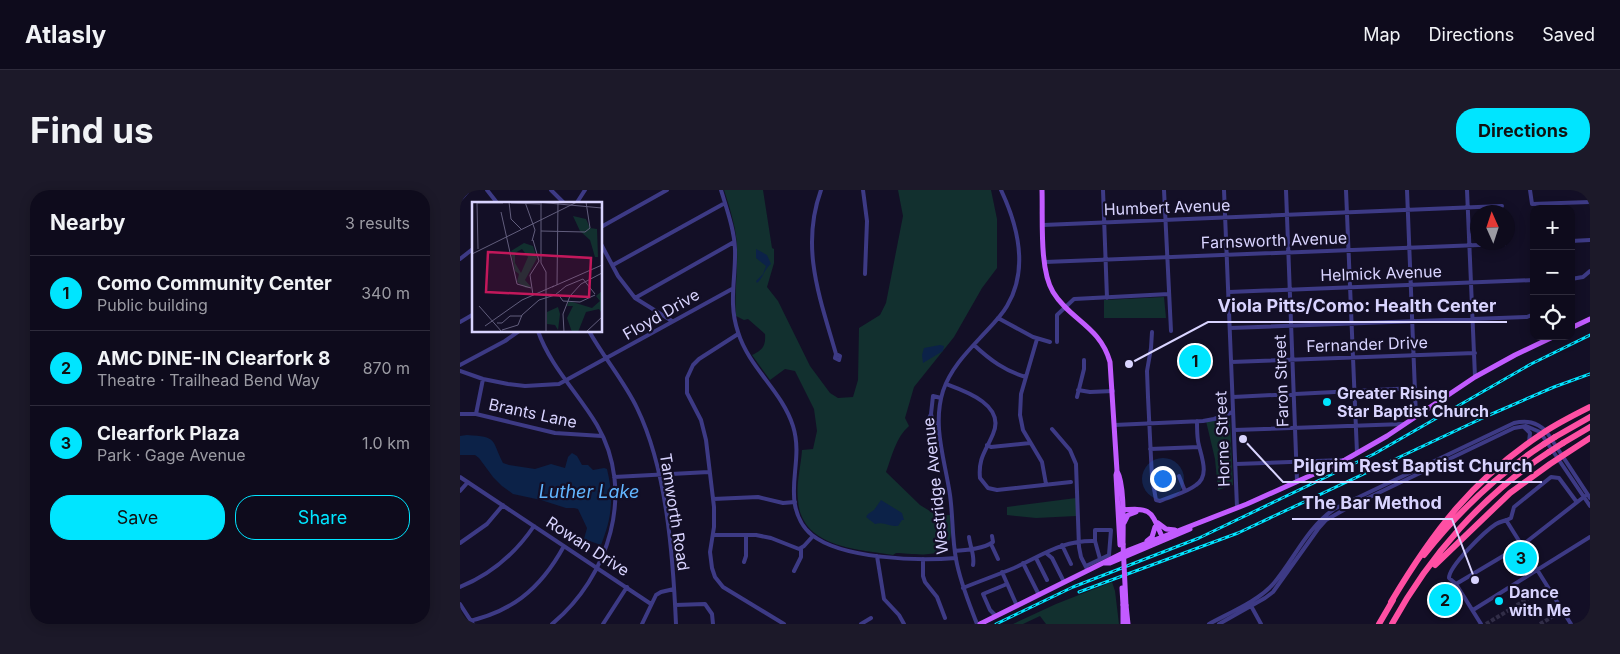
<!DOCTYPE html>
<meta charset="utf-8">
<style>
:root{--surface:#0e0b1c;--page:#1c1929;--text:#f1f3f6;--muted:#9b9ba3;--line:#2e2b3b;--accent:#00e5ff}
body{margin:0;font-family:Inter,sans-serif;background:var(--page);color:var(--text)}
.controls{position:absolute;right:15px;top:15px;display:grid;overflow:hidden;border-radius:10px;box-shadow:0 2px 12px #0003}
.controls button{width:45px;height:45px;display:grid;place-items:center;padding:0;border:0;border-bottom:1px solid var(--line);background:var(--surface);color:var(--text);font:25px sans-serif}
.compass{position:absolute;left:1010px;top:15px;width:45px;height:45px;border-radius:50%;background:var(--surface);box-shadow:0 2px 12px #0003;rotate:357deg}
.you{position:absolute;left:702px;top:288px;width:18px;height:18px;margin:-12px;border:4px solid #fff;border-radius:50%;background:#1a73e8;box-shadow:0 0 0 8px #1a73e833}
.badge{display:grid;place-items:center;width:32px;height:32px;border-radius:50%;background:var(--accent);color:#111;font-size:16px;font-weight:700}
.pin{position:absolute;translate:-50% -50%;border:2px solid #fff;box-shadow:0 1px 5px #0006}
.list{margin:0;padding:0;list-style:none}
h2{display:flex;justify-content:space-between;align-items:center;height:65px;margin:0;padding:0 20px;font-size:21px}
h2 small{font-size:16px;font-weight:400;color:var(--muted)}
.list li{display:grid;grid-template-columns:32px 1fr auto;gap:15px;align-items:center;box-sizing:border-box;height:75px;padding:0 20px;border-top:1px solid var(--line)}
.list b{display:block;font-size:19px;white-space:nowrap}
.list p{margin:0;font-size:16px;white-space:nowrap;color:var(--muted)}
.list em{font-size:16px;font-style:normal;color:var(--muted)}
.actions{display:flex;gap:10px;padding:15px 20px}
.actions a{flex:1;padding:11px 0;border:1px solid var(--accent);border-radius:20px;text-align:center;font-size:18px;color:var(--accent)}
.actions .main{background:var(--accent);color:#111}
.icon{flex:none;width:28px;height:28px;fill:none;stroke:currentColor;stroke-width:2;stroke-linecap:round;stroke-linejoin:round}
.map{position:relative;flex:none;width:1130px;height:434px;overflow:hidden;border-radius:20px}
header{display:flex;align-items:center;gap:30px;box-sizing:border-box;height:70px;padding:0 25px;background:var(--surface);border-bottom:1px solid var(--line)}
header strong{font-size:24px}
nav{display:flex;gap:28px;margin-inline-start:auto;font-size:18px}
.intro{display:flex;align-items:center;justify-content:space-between;box-sizing:border-box;height:120px;padding:0 30px}
h1{margin:0;font-size:35px}
.button{padding:12px 22px;border-radius:20px;background:var(--accent);color:#111;font-size:18px;font-weight:700}
main{display:flex;gap:30px;padding:0 30px}
aside{flex:1;background:var(--surface);border-radius:20px;box-shadow:0 2px 12px #0003}
.map>svg:first-child{display:block}
.green{fill:#12302f}
.water{fill:#0c2248}
.lines{fill:none;stroke-linecap:round;stroke-linejoin:round}
.minor-tunnel{stroke:#312d47;stroke-width:4;stroke-dasharray:4 2;stroke-linecap:butt}
.minor{stroke:#3d3a85;stroke-width:4}
.major{stroke:#c25bff;stroke-width:5}
.highway{stroke:#ff4fa3;stroke-width:6}
.rail-casing{stroke:#00e5ff;stroke-width:3}
.rail{stroke:#130f26;stroke-width:1;stroke-dasharray:4;stroke-linecap:butt}
.major-bridge{stroke:#c25bff;stroke-width:5}
.highway-bridge{stroke:#ff4fa3;stroke-width:6}
.poi-dot{fill:#00e5ff;stroke:#130f26;stroke-width:2}
.labels{text-anchor:middle;dominant-baseline:central;stroke-width:4.5;stroke-linejoin:round;paint-order:stroke}
.street-label{font-size:16px;fill:#d9d4ff;stroke:#130f26}
.poi-label{font-size:16px;font-weight:bold;fill:#d9d4ff;stroke:#130f26;text-anchor:start}
.water-label{font-size:18px;font-style:italic;fill:#62b6ff;stroke:#130f26}
.inset-road{fill:none;stroke:#625e7d;stroke-width:1}
.view{fill:#c2185b;fill-opacity:0.15;stroke:#c2185b;stroke-width:2.5}
.inset-edge{fill:none;stroke:#d9d4ff;stroke-width:2.5}
.leader{fill:none;stroke:#d9d4ff;stroke-width:2}
.callout-dot{fill:#d9d4ff;stroke:#130f26;stroke-width:2}
.callout-label{font-size:18px;text-anchor:middle;font-weight:bold;fill:#d9d4ff;stroke:#130f26;stroke-width:4.5;stroke-linejoin:round;paint-order:stroke}
</style>
<header>
<strong>Atlasly</strong>
<nav><a>Map</a><a>Directions</a><a>Saved</a></nav>
</header>
<div class="intro"><h1>Find us</h1><a class="button">Directions</a></div>
<main>
<aside>
<h2>Nearby<small>3 results</small></h2>
<ul class="list">
<li><span class="badge">1</span><div><b>Como Community Center</b><p>Public building</p></div><em>340 m</em></li>
<li><span class="badge">2</span><div><b>AMC DINE-IN Clearfork 8</b><p>Theatre · Trailhead Bend Way</p></div><em>870 m</em></li>
<li><span class="badge">3</span><div><b>Clearfork Plaza</b><p>Park · Gage Avenue</p></div><em>1.0 km</em></li>
</ul>
<div class="actions"><a class="main">Save</a><a>Share</a></div>
</aside>
<div class="map">
<svg width="1130" height="434" viewBox="0 0 1130 434">
<rect width="100%" height="100%" fill="#130f26"/>
<path class="green" d="M264 0H303L312 58 314 59V73L307 97 318 111 350 176 370 203 378 208 393 207 398 190 399 138 420 125 426 113 443 26 438 0H531L537 29V78L522 98 494 147 454 197 445 228 449 236C436 247 432 266 426 282L460 315 478 326 490 325C490 332 492 342 490 349 484 371 452 363 436 363L433 365C398 359 341 358 338 310 336 293 341 276 342 260L353 259 357 241 354 219 335 181 325 179 310 190 292 165C302 160 306 157 305 144L288 129 284 130 276 126C274 104 278 82 277 60 277 40 270 19 264 0Z
M704 107 706 128H644V110Z
M770 228 773 295 758 300 755 269 746 231Z
M616 308V326L576 328 547 325V317Z
M652 392 655 401 659 434H586L580 426 563 434H553L596 414Z"/>
<path class="water" d="M296 59 307 65 311 74C305 78 303 88 297 93L296 91 303 84 306 76 296 68Z
M480 155 484 156 483 161 463 173 462 165 464 158Z
M7 245C38 247 31 249 43 273L49 275 75 279 91 274 105 278 108 267 112 263 117 266 122 275H128L133 280 144 278 147 279C154 308 152 327 141 355L124 349 127 338 118 319 114 318H106L81 310 53 304 42 296 33 287 19 268 15 265H0V246Z
M421 310 442 323 444 330H442L438 336C430 337 424 331 415 334L406 327 408 324 414 320Z"/>
<g class="lines">
<path class="minor-tunnel" d="M1026 434 1087 397
M1080 434 1102 421"/>
<path class="minor" d="M27 0 38 14
M91 0 105 14
M261 0C267 20 274 39 275 59 276 88 268 113 278 142 289 178 322 201 333 236 342 265 330 290 335 315 337 326 343 338 352 345 382 369 458 371 496 368
M361 0C340 58 360 108 376 164L375 168 379 170 380 166 376 164
M403 0 407 31 405 84
M643 0 647 108
M704 0 711 141
M764 0 777 317
M826 0 837 291
M886 0 897 263
M947 0 956 227
M1007 0 1015 187
M1070 0 1072 14 1130 12
M0 10 9 0
M116 14 125 0
M583 35 1042 16
M141 37 207 0
M1111 51 1130 50
M141 54 158 86 175 108 212 131
M0 69 14 58
M585 72 1044 54
M153 75 265 13
M1111 89 1123 87 1130 81
M769 102 1074 90
M175 108 274 52
M538 128 573 147 590 152
M0 132 14 124
M770 138 1067 127 1074 124
M78 141C90 176 118 203 137 235 176 302 149 387 92 434
M129 141C144 168 164 191 177 218 207 280 213 366 216 434
M692 142 691 158 687 181 688 207 692 288 696 310 700 311C711 306 726 303 736 295 751 285 740 264 738 251 737 244 737 237 737 231
M278 144 239 169 233 175 227 188V203L241 230 246 250 254 317V337L250 362 252 378 255 387 263 397 324 434
M577 149 561 204 560 225 563 240 582 272 586 294
M597 152V125L614 109 709 104
M514 155C530 170 545 181 566 187
M771 172 1015 163
M0 175 45 151 59 141
M0 181 23 189 48 194 65 196 99 194 272 99
M486 194C505 201 546 215 533 244 526 261 518 268 520 288L528 298 537 300 611 292
M618 200 630 202 653 201
M617 207 624 179V170
M773 207 955 198
M0 224H16L95 243 142 246
M16 224 23 189
M471 224 473 206 481 208
M473 233 471 224 468 231 469 233H478
M654 235 743 231 754 229 773 222
M1064 237 1070 243 1069 252
M592 239 610 260 616 274 619 357 621 367 626 377
M774 240 944 234
M527 255 531 257 570 253
M690 259 739 257
M776 274 883 270
M719 286 725 301
M0 287 191 414
M154 287 249 282
M0 301 8 292
M253 309 298 307 323 313 335 312
M1046 330 1111 434
M253 345H296L311 348 339 359 344 356 353 346
M509 347C510 356 515 366 513 375
M635 351 640 369
M0 353 27 334 43 315
M531 354 538 369
M602 355 611 374
M495 361C507 360 523 359 533 352L532 346
M586 363 592 368 604 392
M417 366 424 409 439 425 444 434
M576 368 587 390
M463 369V386L465 392 477 407 485 428
M284 372 286 366V345
M563 373 579 405
M334 381 341 367V358
M542 382 557 416
M996 394 1065 353 1125 306
M0 397C32 384 55 364 74 336
M503 398C520 391 537 385 554 378 583 365 602 350 635 351V340H651L649 365 626 376
M0 414 13 434
M790 414 801 434
M215 415 245 414 252 424 253 434
M1013 420 1130 347
M536 426 530 420 523 404 547 394
M0 433C50 424 80 400 104 356
M143 434 167 397
M182 434 196 405 201 402 214 399
M401 434 411 428
M517 434C509 413 500 392 496 369 492 348 493 326 490 305 485 270 472 236 483 201 490 180 505 164 520 148 529 138 540 128 547 116 569 79 558 36 541 0
M749 434C769 423 800 410 814 393 835 368 846 339 874 319L1054 233C1067 230 1076 232 1086 241L1130 308
M759 434 805 408 813 402 858 339 866 330 889 317 1054 238 1066 236 1080 242 1130 316
M1021 434 996 394 989 388C989 376 1025 341 1036 334 1041 331 1046 331 1051 328L1054 317 1091 287 1099 288 1116 311"/>
<path class="major" d="M582 0C583 28 579 79 593 102 610 130 640 136 650 172L657 281 656 285 660 355
M1111 138 1130 129
M657 281C665 295 663 337 663 354
M659 320C693 318 690 319 703 349
M664 333 668 325 676 322
M698 333 706 339 715 340
M687 351 692 347 695 337
M645 373H650L730 339
M663 415V434
M666 415 668 434
M520 434 669 360 787 314 885 270 927 246 1015 187 1055 165 1095 146"/>
<path class="highway" d="M1095 247 1130 227
M1103 253 1130 237
M964 365C998 322 1038 284 1084 254
M975 375 1050 303 1090 274 1130 248
M931 412C974 340 1013 289 1083 243 1098 233 1114 225 1130 217
M919 434 933 410
M932 434C969 366 1024 304 1089 262"/>
<g class="rail-casing">
<path id="rail" d="M619 402 778 343 1027 226 1094 197 1130 184
M536 434 613 397 739 348 914 264 1071 174 1130 145"/>
</g>
<use href="#rail" class="rail"/>
<path class="major-bridge" d="M663 354 666 415
M662 398 663 415"/>
<path class="highway-bridge" d="M1084 254 1095 247
M1089 262 1103 253"/>
</g>
<g class="poi-dot">
<circle cx="867" cy="212" r="5"/>
<circle cx="1039" cy="411" r="5"/>
</g>
<g class="labels">
<g class="street-label">
<text transform="translate(707 17) rotate(-2)">Humbert Avenue</text>
<text transform="translate(814 50) rotate(-2)">Farnsworth Avenue</text>
<text transform="translate(921 83) rotate(-2)">Helmick Avenue</text>
<text transform="translate(201 124) rotate(-30)">Floyd Drive</text>
<text transform="translate(907 154) rotate(-2)">Fernander Drive</text>
<text transform="translate(821 191) rotate(-92)">Faron Street</text>
<text transform="translate(73 223) rotate(12)">Brants Lane</text>
<text transform="translate(762 249) rotate(-92)">Horne Street</text>
<text transform="translate(475 296) rotate(-96)">Westridge Avenue</text>
<text transform="translate(215 322) rotate(81)">Tamworth Road</text>
<text transform="translate(128 356) rotate(33)">Rowan Drive</text>
</g>
<g class="poi-label">
<text x="877" y="203">Greater Rising<tspan x="877" dy="18">Star Baptist Church</tspan></text>
<text x="1049" y="402">Dance<tspan x="1049" dy="18">with Me</tspan></text>
</g>
<g class="water-label">
<text x="129" y="301">Luther Lake</text>
</g>
</g>
<g transform="translate(12 12)">
<rect width="130" height="130" fill="#130f26"/>
<path d="M101 14 114 17 118 26 125 27 126 55H123L118 38 108 29ZM52 41 61 44 65 56 53 78 59 85 54 86 45 80 47 72 43 69 39 49ZM50 47 56 55 49 71 43 61V51ZM130 89V111L127 107 114 110 106 130H100L95 116 101 104H95L97 99 120 106 128 99 124 94ZM86 105 88 112 86 128 83 123 75 122V110Z" fill="#12302f" fill-rule="evenodd"/>
<path class="inset-road" d="M37 0 39 17 49 27M53 0 63 28 60 39M65 0 130 6M69 0V61L74 70V130M39 1 68 2M29 10 45 82 59 86M69 29 113 30 118 26 114 0M6 47 5 1H31M0 52 105 0M85 83 86 0M80 85 130 63M86 92 91 99 108 100 123 93M61 93 58 73 67 59 61 38M7 104 30 130M25 121H30L38 114H50M13 124 50 98 82 84M30 128 46 123 50 113 67 98 83 93 94 84 111 77 123 92M92 130 91 112 98 94 109 82 130 71M114 130 130 115"/>
<path class="view" d="M16 50 119 56 117 95 14 90Z"/>
<rect width="130" height="130" class="inset-edge"/>
</g>
<path class="leader" d="M669 174L748 132H1047M783 249L823 292H1082M1015 390L992 329H832"/>
<g class="callout-dot">
<circle cx="669" cy="174" r="5"/>
<circle cx="783" cy="249" r="5"/>
<circle cx="1015" cy="390" r="5"/>
</g>
<g class="callout-label">
<text x="897" y="122">Viola Pitts/Como: Health Center</text>
<text x="953" y="282">Pilgrim Rest Baptist Church</text>
<text x="912" y="319">The Bar Method</text>
</g>
</svg>
<div class="controls">
<button>+</button>
<button>−</button>
<button><svg class="icon" aria-label="locate" viewBox="0 0 24 24"><circle cx="12" cy="12" r="6"/><path d="M12 2v4M12 18v4M2 12h4M18 12h4"/></svg></button>
</div>
<svg class="compass" viewBox="-18 -18 36 36"><path d="M0-13l5 13h-10z" fill="#e53935"/><path d="M0 13l5-13h-10z" fill="#9b9ba3"/></svg>
<div class="you"></div>
<div class="pin badge" style="left:735px;top:171px">1</div>
<div class="pin badge" style="left:985px;top:410px">2</div>
<div class="pin badge" style="left:1061px;top:368px">3</div>
</div>
</main>
